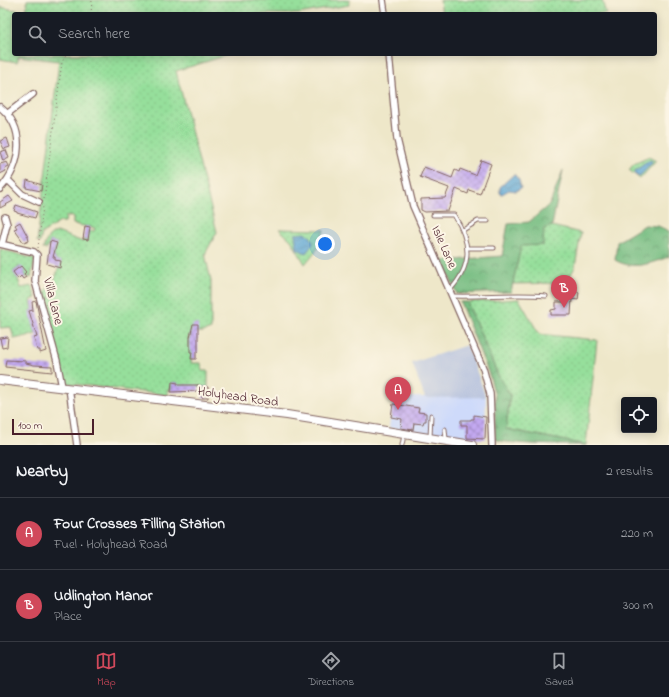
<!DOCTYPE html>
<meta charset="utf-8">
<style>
:root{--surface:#171b24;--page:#20242c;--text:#f1f3f6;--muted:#9ea1a6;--line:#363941;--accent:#d1495b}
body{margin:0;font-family:"Indie Flower",sans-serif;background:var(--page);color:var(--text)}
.controls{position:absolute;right:12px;bottom:12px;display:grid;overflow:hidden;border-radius:4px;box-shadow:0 2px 10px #0003}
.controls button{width:36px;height:36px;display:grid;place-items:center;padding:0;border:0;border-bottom:1px solid var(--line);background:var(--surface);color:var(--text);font:20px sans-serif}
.scale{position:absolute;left:12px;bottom:10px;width:82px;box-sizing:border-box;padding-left:4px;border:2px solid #4a1f2b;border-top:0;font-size:11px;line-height:14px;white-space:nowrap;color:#4a1f2b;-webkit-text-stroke:3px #fcf5e5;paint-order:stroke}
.you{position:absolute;left:325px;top:244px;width:14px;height:14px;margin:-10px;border:3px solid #fff;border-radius:50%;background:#1a73e8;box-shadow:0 0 0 6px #1a73e833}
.badge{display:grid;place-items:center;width:26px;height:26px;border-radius:50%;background:var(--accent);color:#fff;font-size:13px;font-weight:700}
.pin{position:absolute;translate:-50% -33px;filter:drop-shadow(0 1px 2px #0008)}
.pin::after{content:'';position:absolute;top:21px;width:14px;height:12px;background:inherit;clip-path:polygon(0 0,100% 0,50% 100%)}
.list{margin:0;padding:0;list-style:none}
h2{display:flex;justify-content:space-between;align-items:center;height:52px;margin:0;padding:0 16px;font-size:17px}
h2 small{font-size:13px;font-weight:400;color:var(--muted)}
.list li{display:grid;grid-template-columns:26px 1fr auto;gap:12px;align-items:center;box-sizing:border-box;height:72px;padding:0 16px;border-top:1px solid var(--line)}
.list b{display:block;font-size:15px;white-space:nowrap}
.list p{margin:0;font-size:13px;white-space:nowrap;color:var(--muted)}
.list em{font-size:13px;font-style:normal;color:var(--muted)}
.icon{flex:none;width:22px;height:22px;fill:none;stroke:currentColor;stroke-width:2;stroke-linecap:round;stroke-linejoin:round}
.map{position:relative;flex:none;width:669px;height:445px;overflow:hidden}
.search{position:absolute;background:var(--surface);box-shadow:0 2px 10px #0003;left:12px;right:12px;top:12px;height:44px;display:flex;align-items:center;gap:10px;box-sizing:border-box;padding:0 14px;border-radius:4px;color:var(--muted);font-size:15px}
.sheet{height:196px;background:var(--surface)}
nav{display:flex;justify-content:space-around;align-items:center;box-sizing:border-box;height:56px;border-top:1px solid var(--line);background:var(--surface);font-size:11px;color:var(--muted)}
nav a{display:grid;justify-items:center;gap:2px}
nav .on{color:var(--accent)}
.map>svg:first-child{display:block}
.built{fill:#cedafa}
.industrial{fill:#b9c4de}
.grass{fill:url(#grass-dots);stroke:#707f63}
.forest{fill:url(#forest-crowns);stroke:#616e57}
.water{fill:url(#water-waves);stroke:#52627f}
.building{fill:url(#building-cross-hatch)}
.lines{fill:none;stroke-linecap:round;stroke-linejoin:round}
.lane-casing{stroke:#836562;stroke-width:5}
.street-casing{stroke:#836562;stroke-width:8}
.secondary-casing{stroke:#836562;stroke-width:10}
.path{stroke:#836562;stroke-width:1;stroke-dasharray:1 3;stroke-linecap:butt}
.lane{stroke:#fff;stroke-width:3}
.street{stroke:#fff;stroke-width:5.5}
.secondary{stroke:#fff;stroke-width:8}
.labels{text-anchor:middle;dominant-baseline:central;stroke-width:4;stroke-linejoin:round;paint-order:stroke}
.street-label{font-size:13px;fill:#4a1f2b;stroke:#fcf5e5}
</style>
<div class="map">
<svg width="669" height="445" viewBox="0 0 669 445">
<defs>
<pattern id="grass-dots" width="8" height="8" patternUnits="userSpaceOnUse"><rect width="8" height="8" fill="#96df9b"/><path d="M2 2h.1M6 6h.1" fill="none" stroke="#83bf86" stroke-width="1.8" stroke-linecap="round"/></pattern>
<pattern id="forest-crowns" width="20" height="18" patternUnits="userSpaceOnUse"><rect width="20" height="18" fill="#78be83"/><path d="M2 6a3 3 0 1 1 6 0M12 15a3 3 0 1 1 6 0" fill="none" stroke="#649a6b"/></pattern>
<pattern id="water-waves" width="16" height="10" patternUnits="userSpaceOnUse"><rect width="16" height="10" fill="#5ba5d3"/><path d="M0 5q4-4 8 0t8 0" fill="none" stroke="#4d86ab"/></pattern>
<pattern id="building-cross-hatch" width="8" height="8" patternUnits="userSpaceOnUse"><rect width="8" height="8" fill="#c3a9f1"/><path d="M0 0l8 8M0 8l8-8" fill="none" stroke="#a089c3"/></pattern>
</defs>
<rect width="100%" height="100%" fill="#fcf5e5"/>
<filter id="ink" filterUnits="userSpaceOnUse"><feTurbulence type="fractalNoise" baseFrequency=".025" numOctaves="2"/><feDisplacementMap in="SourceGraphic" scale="8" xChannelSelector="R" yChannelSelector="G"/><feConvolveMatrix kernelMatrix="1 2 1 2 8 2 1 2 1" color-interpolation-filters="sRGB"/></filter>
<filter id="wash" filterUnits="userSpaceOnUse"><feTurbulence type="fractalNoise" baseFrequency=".012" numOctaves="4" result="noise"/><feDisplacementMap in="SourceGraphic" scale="16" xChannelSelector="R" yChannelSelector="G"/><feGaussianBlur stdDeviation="0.9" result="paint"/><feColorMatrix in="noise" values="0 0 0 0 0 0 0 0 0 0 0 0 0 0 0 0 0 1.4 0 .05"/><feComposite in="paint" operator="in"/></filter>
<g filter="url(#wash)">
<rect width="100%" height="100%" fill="#eee7c9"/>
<path class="built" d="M393 397H486L485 439 442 436 389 428Z"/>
<path class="industrial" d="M467 345 486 397 425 398 412 363Z"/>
<path class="grass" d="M27 0H349V5L298 14H14V54H231L176 71 217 232 205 254 211 281V329L203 332H197L191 328V335L188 337 190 339V351L192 352 191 363H201L202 371H208V387L184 385 177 389 178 383 172 382 171 390H168V395L65 383 43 294 49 287 52 286 61 262 55 260V257L53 256 57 243 50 241 47 249H43C46 240 48 236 57 232L83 242V239L88 240 89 231H94L95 228 73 224V217L66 216 65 222H60L42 233 40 242H37L59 61 19 56 17 62 0 59V7L26 12Z
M440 0H602L606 14H442Z
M649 157 656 161 640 179 629 170 634 164Z
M552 226 581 233 575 267 566 283 512 284 521 245 544 228Z
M279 229 324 230 318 248 305 264 291 240Z
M0 249 35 259 31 277H26L22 268 19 267 13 272 18 279 21 288 32 286 36 298 31 300 33 310 30 311 36 334 14 339 11 327 0 328Z
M519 299 539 334 597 340 586 445 506 429 510 395 498 375 467 302Z"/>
<path class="forest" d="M563 170 552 226 544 229 543 245 521 246 511 292 457 294 442 261 502 256 508 224 529 222 550 204Z
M645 225 658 226 669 231V257C650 263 634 271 615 260L617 242Z
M460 302H467L498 375 510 395 506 429 586 445C569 445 506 445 495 439V397L490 377Z"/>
<path class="water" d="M650 160 653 162 641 175 639 177 634 174 636 170Z
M514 174 519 180 521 188 516 191 509 190 502 194 500 193V187Z
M305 233 311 237 313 244 306 253 297 249 295 234Z"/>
<g id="blocks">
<path class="building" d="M7 138 10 147 4 149 0 141Z
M6 150 9 158 3 161 0 152Z
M481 160 491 164 480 194 469 190 468 194 456 189 448 211 425 212 421 210V199L445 198 449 188 420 177 424 167 452 178 455 170 459 172 460 169 475 175Z
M7 162 9 166 5 168 6 171 0 174V164Z
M27 180 42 185 41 191 26 188Z
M9 196 13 201 0 208V202Z
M16 205 37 212 35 218 17 213V212L14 211Z
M20 222 28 237 29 241 24 243 14 229 17 228 15 225Z
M85 226 90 227 88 240 83 239Z
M50 241 57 243 53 257H55V260L61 261 60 268 47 264Z
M21 266 26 272 24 274 26 277 23 279 21 276 18 279 13 272Z
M564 291 579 292 578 300 572 299 571 315H551V310L556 309V302H564Z
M36 301 46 351 40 353V350H37L34 338 37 337 29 311 33 310 32 302Z
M193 324H198V352H196V359H191L192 352H190V337Z
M8 337 7 347 2 348 0 338Z
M6 360 26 361V363L34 365 52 366V372L5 367Z
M172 382 178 383V385H199V391L171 392Z
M202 387H208V398H202Z
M393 404 419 408 418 412 426 413V421H424L423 424 414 423 413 430 401 428 402 419 391 417Z
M474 415 486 417 485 439 467 438V425H461V420H471V419H474Z"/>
</g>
</g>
<g filter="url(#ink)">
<use href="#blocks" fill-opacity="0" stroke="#836562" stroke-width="1"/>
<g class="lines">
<g class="lane-casing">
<path id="lane" d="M433 215H454C471 242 473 265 450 290
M463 230 478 221H488
M467 248H494
M453 296C484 297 515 293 546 296
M445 429 446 439
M430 438 431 415
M402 445 404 435"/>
</g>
<g class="street-casing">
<path id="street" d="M383 0 385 14
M389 54 397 139 413 206 483 368 490 394 492 445
M0 107C27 129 21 166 0 189
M7 114 33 94
M8 180 22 194 39 202
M0 244 34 252 37 255 35 281 57 361 62 387
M2 244 7 224 5 217
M69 388 77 445"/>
</g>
<g class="secondary-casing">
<path id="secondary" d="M0 380 287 415 472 445"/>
</g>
<path class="path" d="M91 14 92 0
M44 199 62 62 67 54
M38 248 43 206"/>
<use href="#lane" class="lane"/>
<use href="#street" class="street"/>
<use href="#secondary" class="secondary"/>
</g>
</g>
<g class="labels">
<g class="street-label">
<text transform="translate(444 247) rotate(66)">Isle Lane</text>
<text transform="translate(53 301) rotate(76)">Villa Lane</text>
<text transform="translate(238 397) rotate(8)">Holyhead Road</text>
</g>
</g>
</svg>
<div class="controls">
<button><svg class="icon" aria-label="locate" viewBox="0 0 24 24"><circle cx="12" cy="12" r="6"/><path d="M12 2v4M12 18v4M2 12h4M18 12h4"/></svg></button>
</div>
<div class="scale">100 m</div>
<div class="you"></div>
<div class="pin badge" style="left:398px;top:410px">A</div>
<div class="pin badge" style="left:564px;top:308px">B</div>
<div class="search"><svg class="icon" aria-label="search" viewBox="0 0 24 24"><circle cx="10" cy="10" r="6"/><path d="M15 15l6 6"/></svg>Search here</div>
</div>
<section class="sheet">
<h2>Nearby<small>2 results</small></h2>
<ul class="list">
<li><span class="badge">A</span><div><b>Four Crosses Filling Station</b><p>Fuel · Holyhead Road</p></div><em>220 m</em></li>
<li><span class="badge">B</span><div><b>Udlington Manor</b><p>Place</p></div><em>300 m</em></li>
</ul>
</section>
<nav>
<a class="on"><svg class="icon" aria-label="map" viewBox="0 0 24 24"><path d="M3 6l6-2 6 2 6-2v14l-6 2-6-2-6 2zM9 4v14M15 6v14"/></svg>Map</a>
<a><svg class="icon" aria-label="directions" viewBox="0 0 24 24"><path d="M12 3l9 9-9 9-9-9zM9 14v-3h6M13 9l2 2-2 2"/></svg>Directions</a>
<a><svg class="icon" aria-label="saved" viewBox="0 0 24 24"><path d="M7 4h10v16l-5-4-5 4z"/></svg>Saved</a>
</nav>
